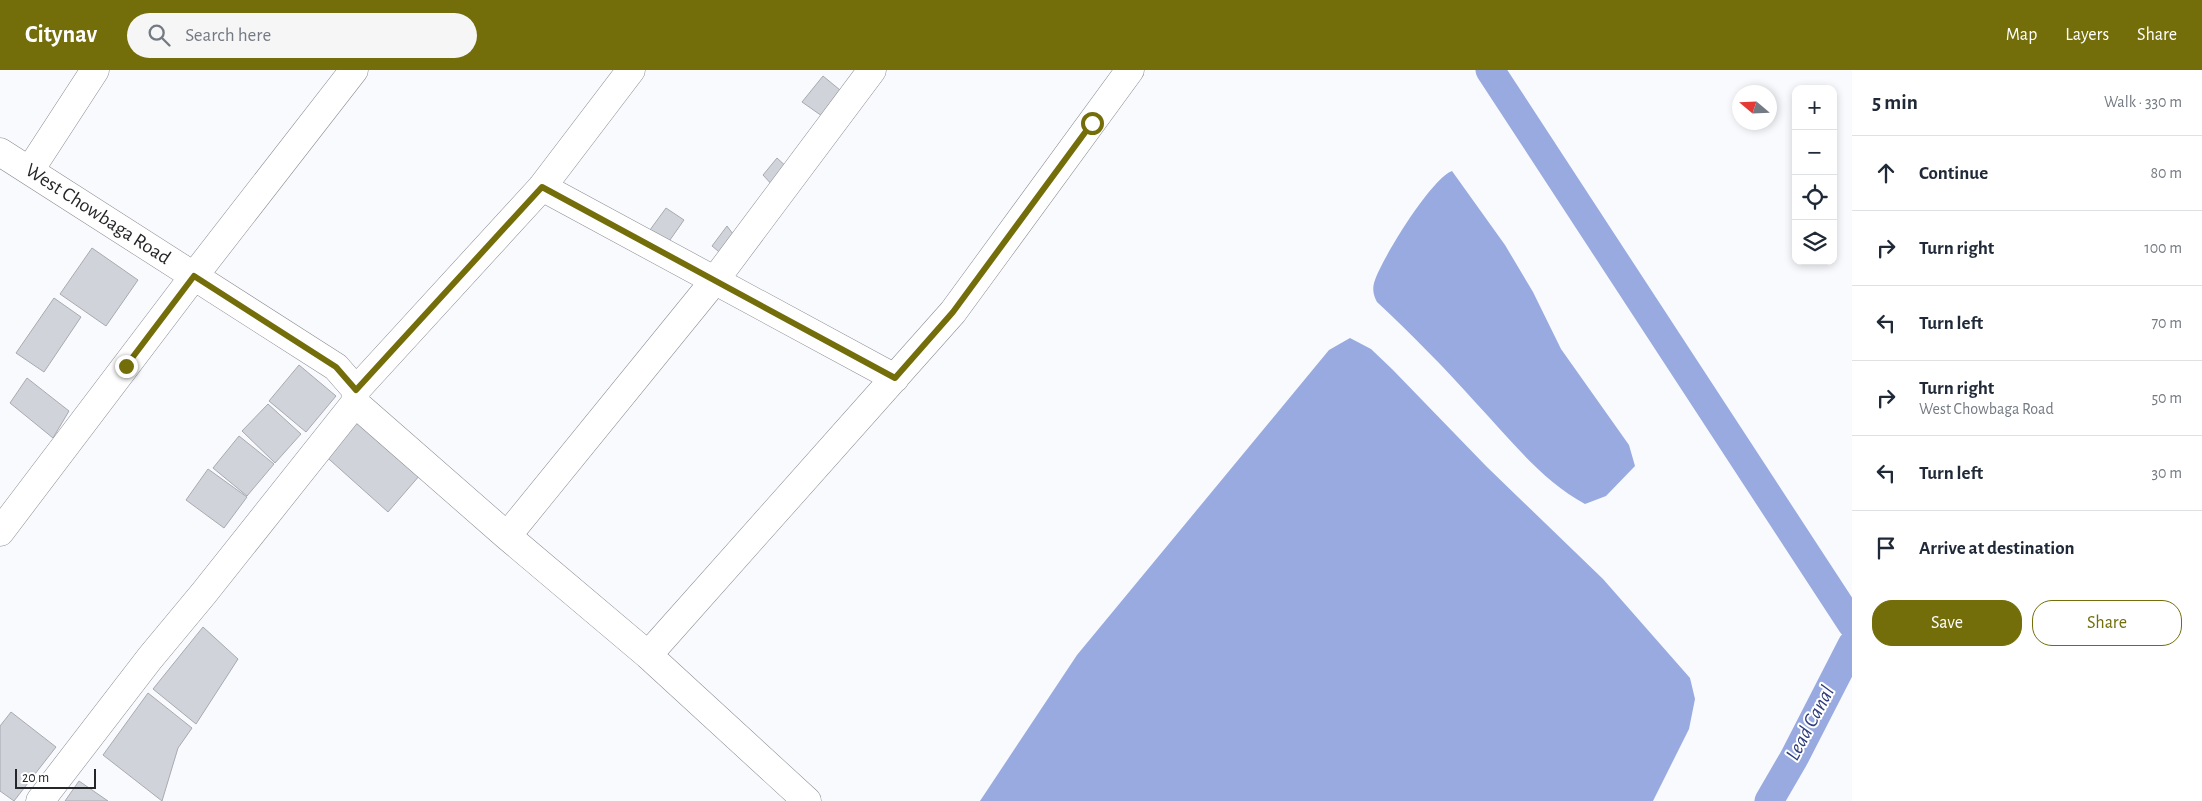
<!DOCTYPE html>
<meta charset="utf-8">
<style>
:root{--surface:#fff;--page:#f6f6f7;--text:#1f2937;--muted:#747a83;--line:#e0e1e3;--accent:#736d0a}
body{margin:0;font-family:"Alegreya Sans",sans-serif;background:var(--page);color:var(--text)}
.controls{position:absolute;right:15px;top:15px;display:grid;overflow:hidden;border-radius:10px;box-shadow:0 2px 8px #0003}
.controls button{width:45px;height:45px;display:grid;place-items:center;padding:0;border:0;border-bottom:1px solid var(--line);background:var(--surface);color:var(--text);font:25px sans-serif}
.compass{position:absolute;left:1732px;top:15px;width:45px;height:45px;border-radius:50%;background:var(--surface);box-shadow:0 2px 8px #0003;rotate:289deg}
.scale{position:absolute;left:15px;bottom:12px;width:81px;box-sizing:border-box;padding-left:5px;border:2px solid #252628;border-top:0;font-size:14px;line-height:18px;white-space:nowrap;color:#252628;-webkit-text-stroke:4px #fff;paint-order:stroke}
.stop{position:absolute;width:15px;height:15px;margin:-11px;border:4px solid #736d0a;border-radius:50%;background:#fff}
.stop.end{background:#736d0a;border-color:#fff;box-shadow:0 1px 5px #0008}
.list{margin:0;padding:0;list-style:none}
h2{display:flex;justify-content:space-between;align-items:center;height:65px;margin:0;padding:0 20px;font-size:21px}
h2 small{font-size:16px;font-weight:400;color:var(--muted)}
.list li{display:grid;grid-template-columns:32px 1fr auto;gap:15px;align-items:center;box-sizing:border-box;height:75px;padding:0 20px;border-top:1px solid var(--line)}
.list b{display:block;font-size:19px;white-space:nowrap}
.list p{margin:0;font-size:16px;white-space:nowrap;color:var(--muted)}
.list em{font-size:16px;font-style:normal;color:var(--muted)}
.actions{display:flex;gap:10px;padding:15px 20px}
.actions a{flex:1;padding:11px 0;border:1px solid var(--accent);border-radius:20px;text-align:center;font-size:18px;color:var(--accent)}
.actions .main{background:var(--accent);color:#fff}
.icon{flex:none;width:28px;height:28px;fill:none;stroke:currentColor;stroke-width:2;stroke-linecap:round;stroke-linejoin:round}
.map{position:relative;flex:none;width:1852px;height:731px;overflow:hidden}
header{display:flex;align-items:center;gap:30px;box-sizing:border-box;height:70px;padding:0 25px;background:var(--accent);color:#fff}
header strong{font-size:24px}
nav{display:flex;gap:28px;margin-inline-start:auto;font-size:18px}
.search{width:350px;height:45px;background:var(--page);display:flex;align-items:center;gap:12px;box-sizing:border-box;padding:0 18px;border-radius:28px;color:var(--muted);font-size:19px}
main{display:flex}
aside{flex:1;background:var(--surface)}
.map>svg:first-child{display:block}
.water{fill:#98aadf}
.lines{fill:none;stroke-linecap:round;stroke-linejoin:round}
.canal{stroke:#98aadf;stroke-width:29}
.building{fill:#d0d3d9;stroke:#a8aab1}
.minor-casing{stroke:#8a8c92;stroke-width:29}
.minor{stroke:#fff;stroke-width:28}
.route{stroke:#736d0a;stroke-width:6}
.labels{text-anchor:middle;dominant-baseline:central;stroke-width:4;stroke-linejoin:round;paint-order:stroke}
.street-label{font-size:20px;fill:#252628;stroke:#fff}
.water-label{font-size:21px;font-style:italic;fill:#2d3c7c;stroke:#fff}
</style>
<header>
<strong>Citynav</strong>
<div class="search"><svg class="icon" aria-label="search" viewBox="0 0 24 24"><circle cx="10" cy="10" r="6"/><path d="M15 15l6 6"/></svg>Search here</div>
<nav><a>Map</a><a>Layers</a><a>Share</a></nav>
</header>
<main>
<div class="map">
<svg width="1852" height="731" viewBox="0 0 1852 731">
<rect width="100%" height="100%" fill="#f9fafe"/>
<path class="water" d="M1452 101 1505 175 1533 222 1561 279 1629 375 1635 396 1606 426 1585 434C1541 410 1510 369 1476 333 1445 298 1411 264 1377 232 1373 225 1372 218 1375 210 1383 187 1431 109 1452 101Z
M1350 268 1371 279 1392 299 1487 397 1603 509 1690 608 1695 629 1689 659 1653 731H980L1077 585 1329 280Z"/>
<g class="lines">
<path class="canal" d="M1490 0 1852 554
M1769 731 1794 688 1852 575"/>
</g>
<path class="building" d="M823 6 840 20 822 46 802 32Z
M777 88 789 99 774 117 763 105Z
M666 138 684 150 665 177 647 164Z
M727 156 736 168 724 186 712 176Z
M92 178 138 210 106 256 60 224Z
M54 228 81 247 44 302 16 283Z
M299 295 336 326 306 362 269 331Z
M27 308 69 341 53 368 10 333Z
M268 334 301 364 275 393 242 361Z
M353 346 420 405 388 442 321 382Z
M239 366 274 394 247 426 213 398Z
M208 399 247 427 224 458 186 430Z
M203 557 238 589 196 654 153 619Z
M148 623 192 658 178 678 162 731 103 685Z
M11 642 56 677 14 731 0 721V656Z
M79 711 108 731H65Z"/>
<g class="lines">
<g class="minor-casing">
<path id="minor" d="M0 82 336 297 356 320 355 333
M30 100 95 0
M542 117 895 308
M356 320 542 117 631 0
M355 333 507 466 648 585 807 731
M0 462 194 206 354 0
M507 466 715 210 872 0
M648 585 953 242 1130 0
M40 731 150 588 204 523 355 333"/>
</g>
<use href="#minor" class="minor"/>
</g>
<g class="lines">
<path class="route" d="M126 296 194 206 336 297 356 320 542 117 895 308 953 242 1092 53"/>
</g>
<g class="labels">
<g class="street-label">
<text transform="translate(98 144) rotate(33)">West Chowbaga Road</text>
</g>
<g class="water-label">
<text transform="translate(1810 653) rotate(-62)">Lead Canal</text>
</g>
</g>
</svg>
<div class="controls">
<button>+</button>
<button>−</button>
<button><svg class="icon" aria-label="locate" viewBox="0 0 24 24"><circle cx="12" cy="12" r="6"/><path d="M12 2v4M12 18v4M2 12h4M18 12h4"/></svg></button>
<button><svg class="icon" aria-label="layers" viewBox="0 0 24 24"><path d="M12 4l9 5-9 5-9-5zM3 14l9 5 9-5"/></svg></button>
</div>
<svg class="compass" viewBox="-18 -18 36 36"><path d="M0-13l5 13h-10z" fill="#e53935"/><path d="M0 13l5-13h-10z" fill="#747a83"/></svg>
<div class="scale">20 m</div>
<div class="stop" style="left:1092px;top:53px"></div>
<div class="stop end" style="left:126px;top:296px"></div>
</div>
<aside>
<h2>5 min<small>Walk · 330 m</small></h2>
<ul class="list">
<li><svg class="icon" aria-label="ahead" viewBox="0 0 24 24"><path d="M12 20V5M6 11l6-6 6 6"/></svg><div><b>Continue</b></div><em>80 m</em></li>
<li><svg class="icon" aria-label="right" viewBox="0 0 24 24"><path d="M7 20v-9h11M14 6l5 5-5 5"/></svg><div><b>Turn right</b></div><em>100 m</em></li>
<li><svg class="icon" aria-label="left" viewBox="0 0 24 24"><path d="M17 20v-9H6M10 6l-5 5 5 5"/></svg><div><b>Turn left</b></div><em>70 m</em></li>
<li><svg class="icon" aria-label="right" viewBox="0 0 24 24"><path d="M7 20v-9h11M14 6l5 5-5 5"/></svg><div><b>Turn right</b><p>West Chowbaga Road</p></div><em>50 m</em></li>
<li><svg class="icon" aria-label="left" viewBox="0 0 24 24"><path d="M17 20v-9H6M10 6l-5 5 5 5"/></svg><div><b>Turn left</b></div><em>30 m</em></li>
<li><svg class="icon" aria-label="arrive" viewBox="0 0 24 24"><path d="M6 21V4h12l-3 4 3 4H6"/></svg><div><b>Arrive at destination</b></div></li>
</ul>
<div class="actions"><a class="main">Save</a><a>Share</a></div>
</aside>
</main>
